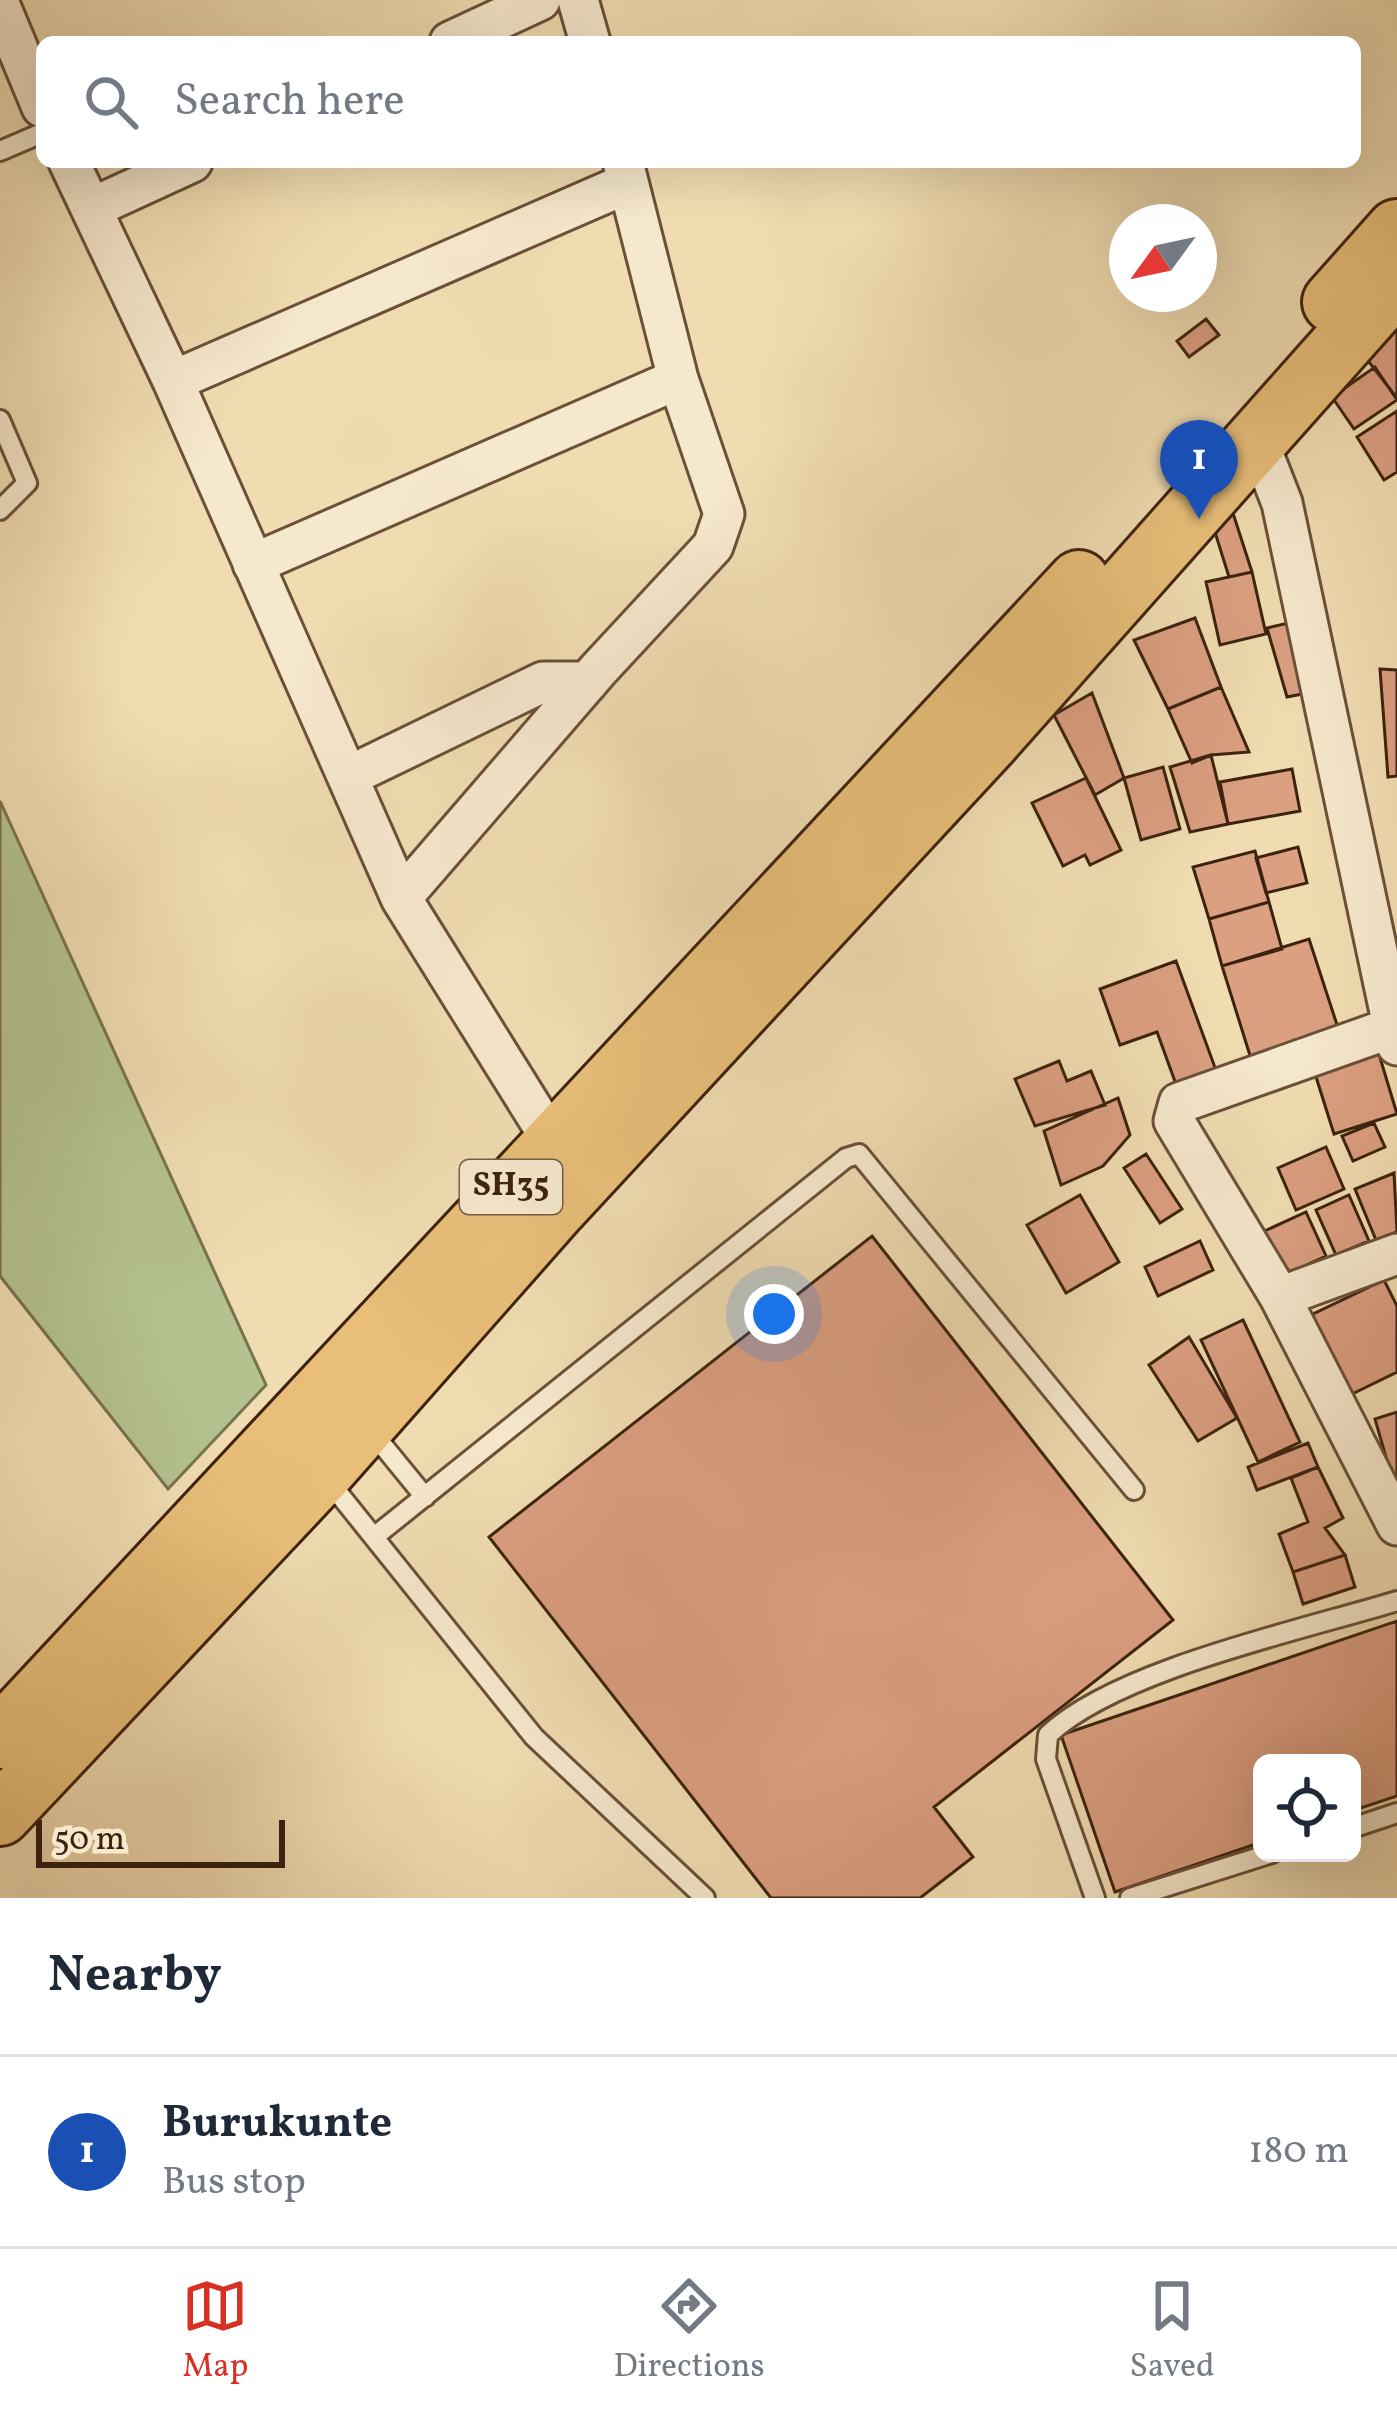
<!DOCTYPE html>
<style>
:root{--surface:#fff;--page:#f6f6f7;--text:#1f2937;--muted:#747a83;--line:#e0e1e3;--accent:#d93025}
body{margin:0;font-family:Vollkorn,serif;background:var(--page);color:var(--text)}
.controls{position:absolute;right:36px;bottom:36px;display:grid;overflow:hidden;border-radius:18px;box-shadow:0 12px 48px #0002}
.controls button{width:108px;height:108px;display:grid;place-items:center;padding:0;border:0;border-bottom:3px solid var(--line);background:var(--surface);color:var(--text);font:60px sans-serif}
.compass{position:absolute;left:1109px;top:204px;width:108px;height:108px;border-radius:50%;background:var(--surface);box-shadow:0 12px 48px #0002;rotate:237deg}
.scale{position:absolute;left:36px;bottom:30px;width:249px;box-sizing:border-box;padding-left:12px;border:6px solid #3d230f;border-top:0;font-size:33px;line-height:42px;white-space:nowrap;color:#3d230f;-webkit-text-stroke:9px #f6e8cd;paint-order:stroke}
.you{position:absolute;left:774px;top:1314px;width:42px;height:42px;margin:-30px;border:9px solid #fff;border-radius:50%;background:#1a73e8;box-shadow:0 0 0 18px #1a73e833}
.badge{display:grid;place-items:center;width:78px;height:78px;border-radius:50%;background:var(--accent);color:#fff;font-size:39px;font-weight:700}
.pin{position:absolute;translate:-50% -99px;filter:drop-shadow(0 3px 6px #0008)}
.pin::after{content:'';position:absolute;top:63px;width:42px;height:36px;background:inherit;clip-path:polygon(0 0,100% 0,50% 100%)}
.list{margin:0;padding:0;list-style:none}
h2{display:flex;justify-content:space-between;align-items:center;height:156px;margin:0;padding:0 48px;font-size:51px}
h2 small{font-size:39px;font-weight:400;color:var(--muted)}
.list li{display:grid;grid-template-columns:78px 1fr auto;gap:36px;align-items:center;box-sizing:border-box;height:192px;padding:0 48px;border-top:3px solid var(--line)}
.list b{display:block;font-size:45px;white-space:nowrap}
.list p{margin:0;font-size:39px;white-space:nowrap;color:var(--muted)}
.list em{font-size:39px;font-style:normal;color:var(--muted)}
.icon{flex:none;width:66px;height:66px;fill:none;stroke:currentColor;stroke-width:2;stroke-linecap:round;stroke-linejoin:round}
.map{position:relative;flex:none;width:1397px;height:1898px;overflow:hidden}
.search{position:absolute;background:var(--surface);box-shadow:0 12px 48px #0002;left:36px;right:36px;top:36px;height:132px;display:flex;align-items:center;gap:30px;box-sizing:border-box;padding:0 42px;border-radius:18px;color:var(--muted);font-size:45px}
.sheet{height:348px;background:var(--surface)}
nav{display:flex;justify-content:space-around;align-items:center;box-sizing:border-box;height:168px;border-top:3px solid var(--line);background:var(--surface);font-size:33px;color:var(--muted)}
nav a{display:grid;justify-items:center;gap:6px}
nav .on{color:var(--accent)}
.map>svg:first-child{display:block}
.green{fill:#b4c290;stroke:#787250;stroke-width:3}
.building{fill:#db9f81;stroke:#3d230f;stroke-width:3}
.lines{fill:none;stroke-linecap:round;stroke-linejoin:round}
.service-casing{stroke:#6a5138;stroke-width:24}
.minor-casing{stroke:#6a5138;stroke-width:45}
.primary-casing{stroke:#3d230f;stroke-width:66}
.service{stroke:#f6e8cd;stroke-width:18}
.minor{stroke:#f6e8cd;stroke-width:39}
.primary{stroke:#e8be79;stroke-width:60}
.labels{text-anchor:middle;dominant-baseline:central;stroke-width:9;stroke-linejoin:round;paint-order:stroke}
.shield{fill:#f6e8cd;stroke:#745e48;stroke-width:3}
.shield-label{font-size:33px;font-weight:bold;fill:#3d230f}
</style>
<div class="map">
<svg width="1397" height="1898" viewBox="0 0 1397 1898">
<rect width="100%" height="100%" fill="#f1dcb2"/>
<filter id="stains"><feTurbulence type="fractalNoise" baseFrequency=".00167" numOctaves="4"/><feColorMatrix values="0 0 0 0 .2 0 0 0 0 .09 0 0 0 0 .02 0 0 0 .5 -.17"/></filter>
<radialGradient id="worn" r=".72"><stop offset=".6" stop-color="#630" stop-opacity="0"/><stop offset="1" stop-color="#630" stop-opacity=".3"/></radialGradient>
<path class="green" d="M0 801 266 1385 168 1489 0 1276Z"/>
<path class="building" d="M1206 319 1219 335 1189 357 1177 341Z
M1397 327V398L1362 353Z
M1375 367 1397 400 1354 429 1332 397Z
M1397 411V472L1384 480 1357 437Z
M1231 507 1252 572 1229 577 1209 513Z
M1252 572 1266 634 1220 645 1206 582Z
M1195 618 1221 687 1168 709 1134 640Z
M1293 622 1312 692 1287 697 1267 628Z
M1380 669 1397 670V776L1388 777Z
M1221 687 1249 752 1211 755 1192 763 1168 709Z
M1092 693 1124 778 1095 795 1054 715Z
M1211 755 1228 824 1190 832 1170 767Z
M1163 767 1180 829 1141 840 1124 778Z
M1292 769 1300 811 1228 824 1220 782Z
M1086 778 1121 850 1090 865 1085 855 1063 866 1032 803Z
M1298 847 1307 883 1266 893 1256 858Z
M1255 851 1269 902 1209 919 1193 867Z
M1269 902 1282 949 1222 966 1209 919Z
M1309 939 1341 1037 1253 1065 1222 966Z
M1176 961 1217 1073 1177 1087 1157 1032 1120 1045 1100 989Z
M1375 1041 1397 1114 1334 1134 1311 1061Z
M1059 1061 1067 1081 1091 1071 1105 1105 1035 1126 1015 1079Z
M1118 1098 1130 1135 1103 1166 1061 1185 1044 1131Z
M1374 1123 1385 1147 1353 1161 1342 1136Z
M1326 1147 1344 1189 1296 1210 1278 1168Z
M1146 1154 1182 1209 1160 1223 1124 1168Z
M1394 1173 1397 1232 1376 1240 1355 1189Z
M1080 1195 1119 1262 1066 1293 1027 1225Z
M1349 1195 1369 1241 1336 1255 1316 1210Z
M1306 1212 1326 1256 1278 1278 1258 1234Z
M872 1236 1173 1620 934 1807 973 1857 920 1898H771L489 1537Z
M1200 1241 1213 1270 1158 1296 1145 1267Z
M1384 1280 1397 1306V1372L1348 1396 1309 1316Z
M1243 1320 1300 1442 1258 1462 1201 1340Z
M1189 1337 1237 1418 1198 1441 1149 1365Z
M1397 1412V1496L1375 1419Z
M1308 1443 1318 1467 1257 1490 1248 1467Z
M1318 1467 1343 1518 1325 1528 1345 1555 1293 1572 1279 1534 1308 1522 1291 1478Z
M1345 1555 1355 1587 1303 1604 1293 1572Z
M1397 1621V1796L1352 1811V1763H1262V1842L1115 1892 1061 1735Z"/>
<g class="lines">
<g class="service-casing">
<path id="service" d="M0 151 42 133
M0 420 27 483 0 510
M371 1431 425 1497
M327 1479 534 1737 705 1898
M374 1537 846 1158 859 1154 1134 1490
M1352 1828 1397 1813
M1095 1898 1046 1759 1048 1735C1116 1670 1302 1630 1397 1601
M1130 1898 1272 1853"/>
</g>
<g class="minor-casing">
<path id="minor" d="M578 0 590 42
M0 6 42 107
M450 42 540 0
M69 162 173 381 401 898 553 1142
M94 207 192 162
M173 381 628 183
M1257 439 1282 503 1397 1045
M253 564 678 379
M349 776 543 682H588
M401 898 598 670 713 546 724 514 678 379 623 162
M1391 1028 1179 1103 1174 1121 1280 1297 1397 1254
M1280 1297 1397 1525"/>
</g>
<g class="primary-casing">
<path id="primary" d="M1333 302 1397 230
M0 1738 1079 581
M0 1815 322 1473 557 1207 989 741 1397 282"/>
</g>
<use href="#service" class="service"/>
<use href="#minor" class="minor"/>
<use href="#primary" class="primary"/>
</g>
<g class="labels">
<rect class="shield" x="460" y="1160" width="102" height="54" rx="9"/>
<g class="shield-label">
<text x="511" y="1187">SH35</text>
</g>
</g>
<rect width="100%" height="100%" filter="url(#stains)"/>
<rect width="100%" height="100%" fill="url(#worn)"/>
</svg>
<div class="controls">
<button><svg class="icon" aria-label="locate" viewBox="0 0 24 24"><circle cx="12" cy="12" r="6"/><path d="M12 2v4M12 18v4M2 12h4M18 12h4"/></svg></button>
</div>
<svg class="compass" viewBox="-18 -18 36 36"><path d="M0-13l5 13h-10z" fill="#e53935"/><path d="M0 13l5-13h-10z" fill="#747a83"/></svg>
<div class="scale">50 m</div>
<div class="you"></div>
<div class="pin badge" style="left:1199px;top:519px;background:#1a4fb4">1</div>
<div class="search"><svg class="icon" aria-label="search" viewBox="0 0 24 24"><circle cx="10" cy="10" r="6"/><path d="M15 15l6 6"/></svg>Search here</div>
</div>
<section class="sheet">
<h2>Nearby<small></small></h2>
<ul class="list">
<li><span class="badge" style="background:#1a4fb4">1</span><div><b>Burukunte</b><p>Bus stop</p></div><em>180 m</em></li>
</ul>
</section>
<nav>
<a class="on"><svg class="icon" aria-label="map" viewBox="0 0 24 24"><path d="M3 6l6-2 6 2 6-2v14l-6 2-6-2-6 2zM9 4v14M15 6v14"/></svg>Map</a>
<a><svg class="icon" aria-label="directions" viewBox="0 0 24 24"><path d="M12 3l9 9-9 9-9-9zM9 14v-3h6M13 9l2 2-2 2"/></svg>Directions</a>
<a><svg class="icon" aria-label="saved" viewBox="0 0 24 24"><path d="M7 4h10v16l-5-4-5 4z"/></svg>Saved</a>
</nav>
